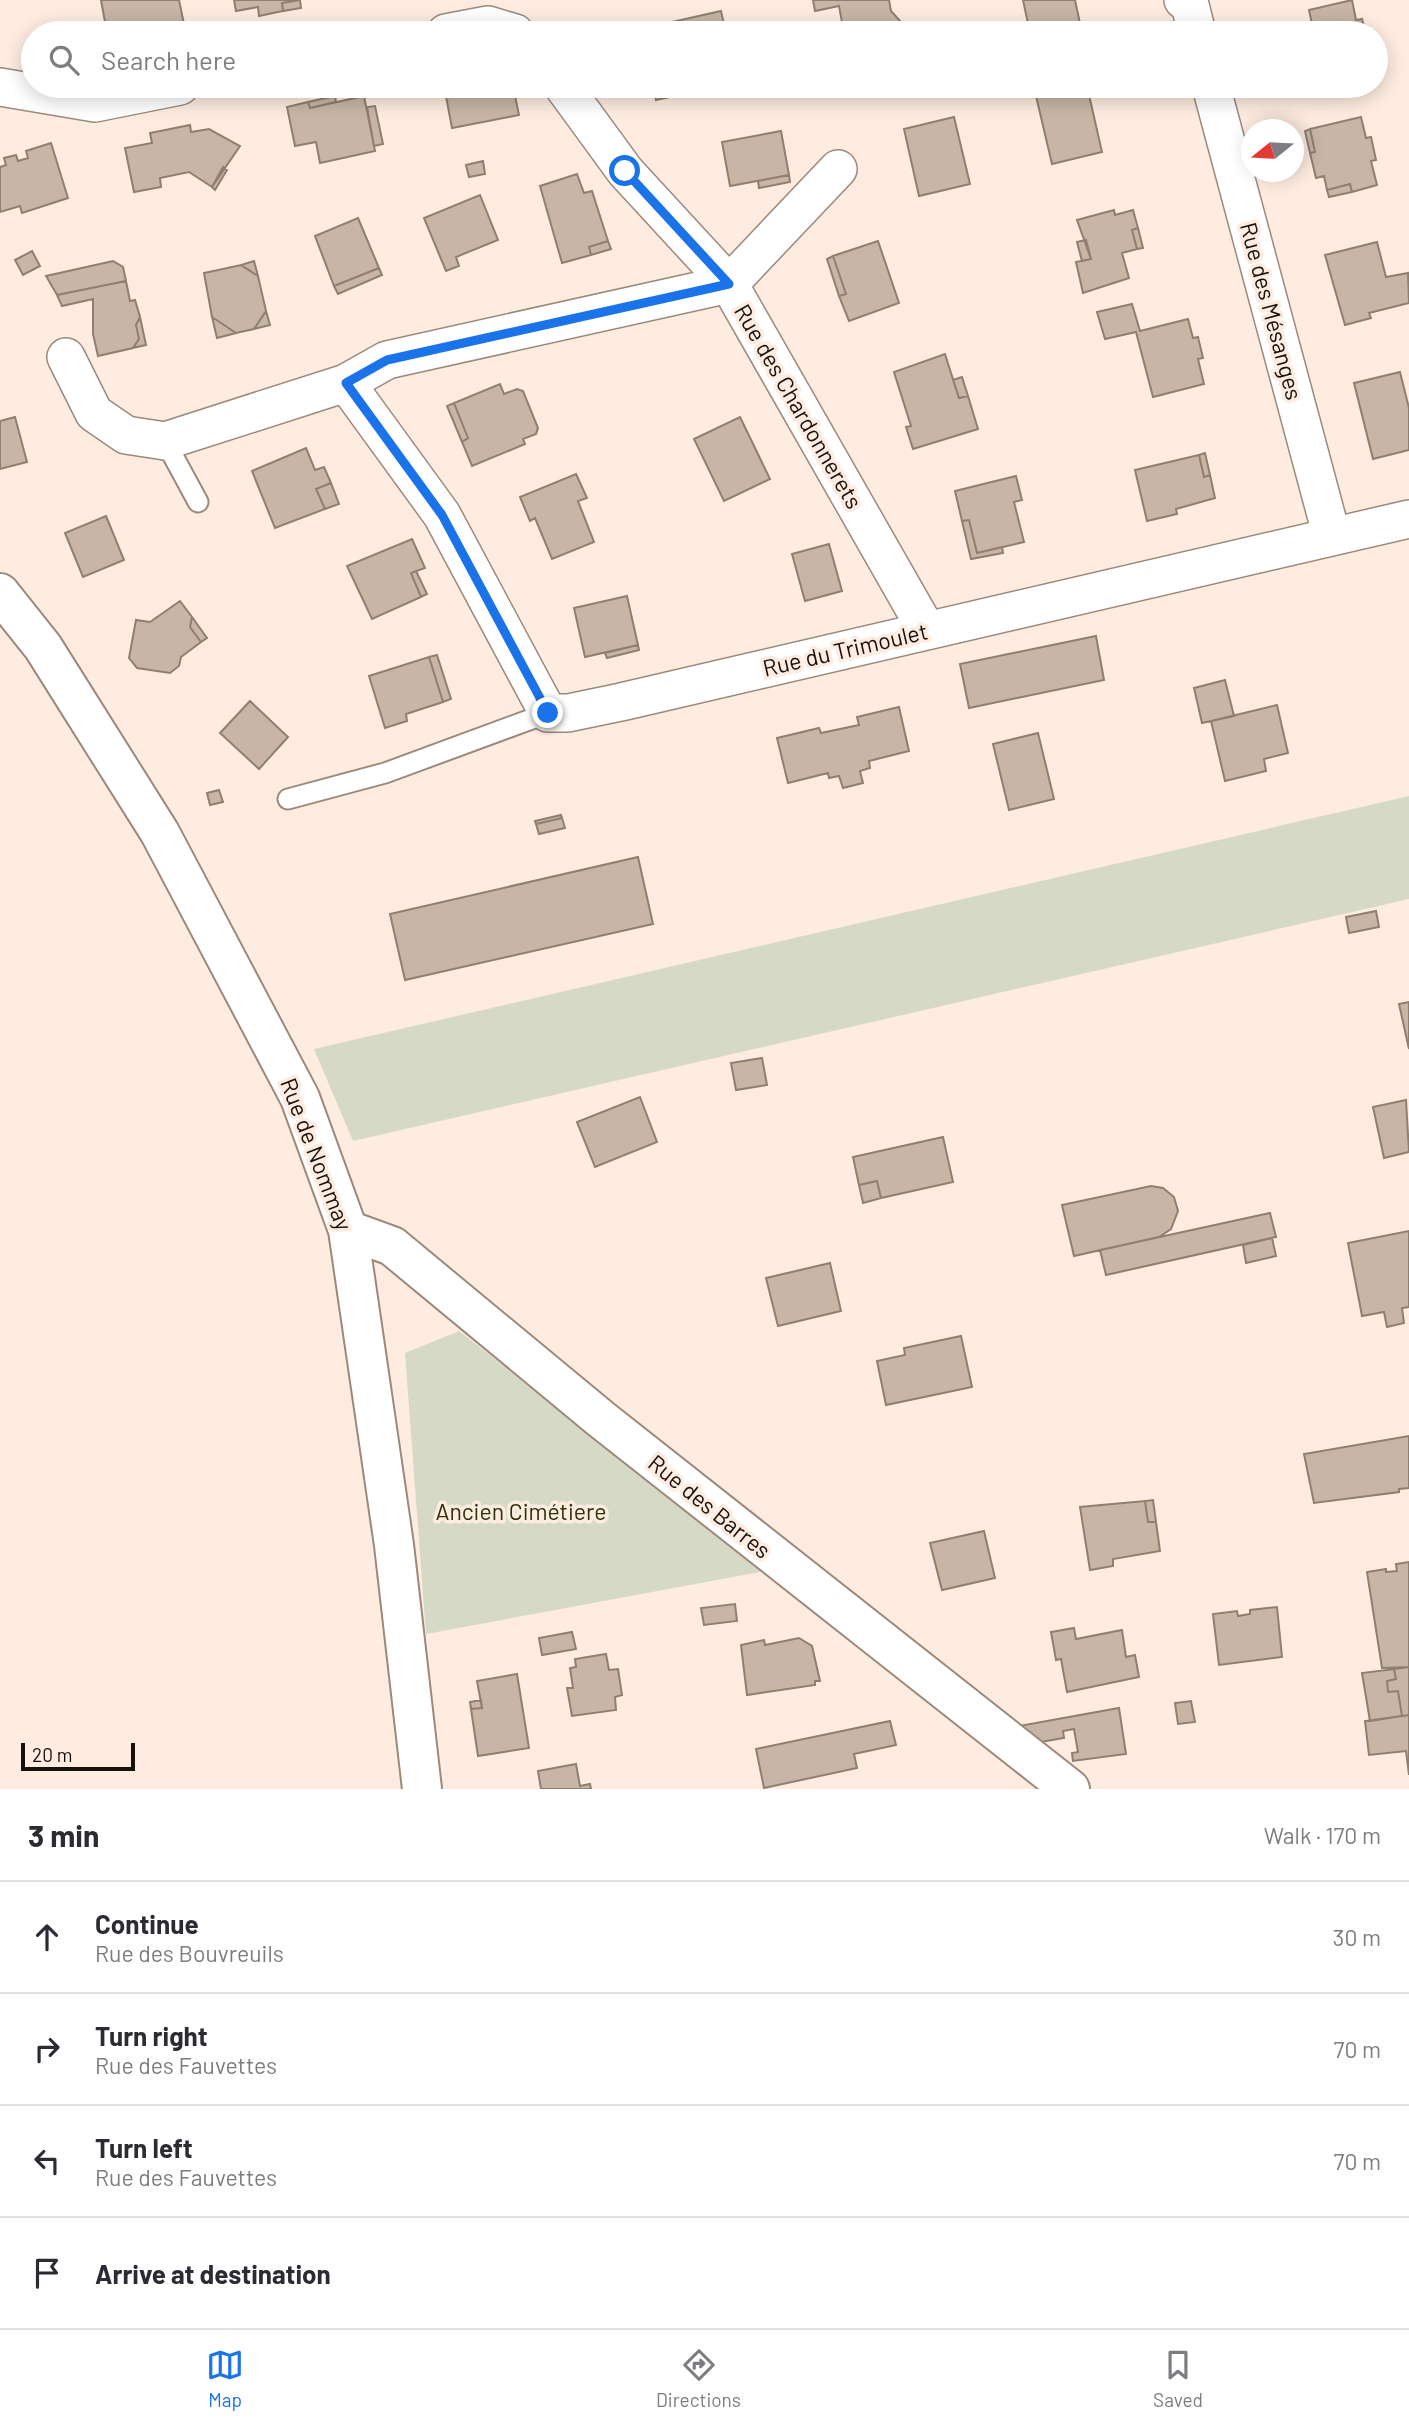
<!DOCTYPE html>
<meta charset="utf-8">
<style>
:root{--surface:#fff;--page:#f7f7f7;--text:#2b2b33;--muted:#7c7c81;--line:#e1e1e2;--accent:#1a73e8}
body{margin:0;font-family:Barlow,sans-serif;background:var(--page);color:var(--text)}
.compass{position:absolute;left:1241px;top:119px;width:63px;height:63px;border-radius:50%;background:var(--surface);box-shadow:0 4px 18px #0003;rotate:252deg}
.scale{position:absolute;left:21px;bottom:18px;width:114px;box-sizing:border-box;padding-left:7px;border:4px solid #17100b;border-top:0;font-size:19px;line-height:24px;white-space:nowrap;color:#17100b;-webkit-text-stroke:5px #feece1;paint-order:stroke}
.stop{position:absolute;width:21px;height:21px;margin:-16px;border:5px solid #1a73e8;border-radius:50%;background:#fff}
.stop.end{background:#1a73e8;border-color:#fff;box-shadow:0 2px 7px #0008}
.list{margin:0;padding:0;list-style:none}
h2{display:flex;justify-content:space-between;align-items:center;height:91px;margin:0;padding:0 28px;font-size:30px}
h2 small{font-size:23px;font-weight:400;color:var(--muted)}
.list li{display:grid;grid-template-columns:46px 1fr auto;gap:21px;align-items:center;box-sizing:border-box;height:112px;padding:0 28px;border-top:2px solid var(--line)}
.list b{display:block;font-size:26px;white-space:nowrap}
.list p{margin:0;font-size:23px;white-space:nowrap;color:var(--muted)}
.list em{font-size:23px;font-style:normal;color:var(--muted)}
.icon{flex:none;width:38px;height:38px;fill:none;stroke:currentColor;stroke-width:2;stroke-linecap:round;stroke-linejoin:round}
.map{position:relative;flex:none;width:1409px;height:1789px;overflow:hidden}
.search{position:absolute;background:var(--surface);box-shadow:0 4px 18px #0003;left:21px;right:21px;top:21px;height:77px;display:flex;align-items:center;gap:18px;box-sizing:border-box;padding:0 24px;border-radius:38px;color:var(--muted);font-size:26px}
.sheet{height:539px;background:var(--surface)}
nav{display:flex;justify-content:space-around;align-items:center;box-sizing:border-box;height:98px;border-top:2px solid var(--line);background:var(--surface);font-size:19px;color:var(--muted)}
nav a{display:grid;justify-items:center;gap:4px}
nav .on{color:var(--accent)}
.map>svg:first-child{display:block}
.green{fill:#d6d9c6}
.building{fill:#c7b6a5;stroke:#8f7f6f;stroke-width:2}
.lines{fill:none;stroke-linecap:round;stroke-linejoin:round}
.service-casing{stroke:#9c897c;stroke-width:23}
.minor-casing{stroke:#9c897c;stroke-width:40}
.tertiary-casing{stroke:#9c897c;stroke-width:42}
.service{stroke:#fff;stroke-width:19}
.minor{stroke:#fff;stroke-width:37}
.tertiary{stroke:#fff;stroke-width:38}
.route{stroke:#1a73e8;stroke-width:9}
.labels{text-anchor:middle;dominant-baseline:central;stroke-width:7;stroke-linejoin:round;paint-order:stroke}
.street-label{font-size:23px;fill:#17100b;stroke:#feece1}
.park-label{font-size:23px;fill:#2e310a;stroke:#feece1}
</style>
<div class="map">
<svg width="1409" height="1789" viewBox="0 0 1409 1789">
<rect width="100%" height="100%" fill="#feece1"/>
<path class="green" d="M1409 796V899L353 1141 314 1049Z
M459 1331 765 1571 426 1634 405 1353Z"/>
<path class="building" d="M101 0H179L185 29 163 33 160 29 151 33H107Z
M234 0H300L282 3 283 11 259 16 258 7 236 11Z
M300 0 301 8 283 11 282 3Z
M813 0H889L891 11 901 22 897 33H844L839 6 815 11Z
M1023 0H1075L1081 28 1058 33H1030Z
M1352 0 1356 20 1362 19 1366 33H1314L1309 10Z
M721 11 726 33H675L672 22Z
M444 86H513L519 115 452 128Z
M653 86H720L656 100Z
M1079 86H1087L1102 152 1052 164 1036 96Z
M335 96 336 102 310 108 308 102Z
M364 96 375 151 320 163 316 142 295 146 287 107 308 102 310 108Z
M375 106 383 144 374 146 367 107Z
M954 117 970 184 919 196 904 129Z
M1361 117 1366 138 1371 137 1376 160 1371 161 1377 185 1352 192 1350 184 1327 190 1324 176 1316 178 1310 153 1315 152 1310 129Z
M190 125 191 132 209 129 240 146 212 187 189 172 160 178 161 187 134 192 125 148 152 143 150 133Z
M1310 129 1315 152 1310 153 1305 131Z
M781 131 789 175 730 186 722 142Z
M51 143 68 198 22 213 20 206 0 212V167L6 165 4 158 16 155 18 161 28 158 26 151Z
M483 161 485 174 469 177 466 165Z
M223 167 227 170 215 190 212 187Z
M577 174 584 193 592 191 608 241 589 247 591 255 562 263 540 186Z
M789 175 790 182 759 188 758 181Z
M1350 184 1352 192 1329 197 1327 190Z
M480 195 498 240 456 257 459 266 446 271 424 218Z
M1114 210 1115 215 1133 210 1138 228 1132 230 1137 249 1122 253 1129 278 1083 293 1076 262 1091 259 1077 220Z
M358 218 379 268 334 286 315 236Z
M1138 228 1143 248 1137 249 1132 230Z
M1086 240 1091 259 1082 261 1077 242Z
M608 241 611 249 591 255 589 247Z
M878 241 899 303 849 321 839 296 846 294 833 256Z
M1377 242 1386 277 1408 273 1409 303 1369 313 1371 318 1345 325 1325 255Z
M32 251 40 266 23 275 15 260Z
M833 256 846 294 839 296 827 259Z
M113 261 123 267 126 281 57 295 46 276Z
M254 261 258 276 241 265Z
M241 265 258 276 266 311 254 329 236 333 212 317 204 273Z
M379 268 382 275 338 294 334 286Z
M126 281 130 301 135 300 140 317 136 325 139 339 133 348 98 356 93 334V299L62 306 57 295Z
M1132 304 1140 331 1188 319 1193 338 1198 337 1203 358 1198 359 1204 384 1153 397 1136 332 1105 339 1097 312Z
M266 311 270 325 254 329Z
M140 317 146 345 133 348 139 339 136 325Z
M212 317 236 333 217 338Z
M945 354 959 398 968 396 978 429 913 449 906 427 911 426 894 372Z
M1400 372 1409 408V450L1373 459 1354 383Z
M962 377 968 396 959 398 953 380Z
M500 384 504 394 517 389 523 391 538 428 536 434 523 439 525 444 472 466 462 442 468 438 454 403Z
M454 403 468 438 462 442 447 406Z
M15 417 27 462 0 469V421Z
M740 417 770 479 724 501 694 439Z
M306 448 315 470 324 467 331 483 316 489 325 509 275 528 252 471Z
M1205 453 1210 475 1204 477 1199 455Z
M1199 455 1204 477 1210 475 1215 498 1176 509 1177 514 1147 521 1135 470Z
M576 474 587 498 578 501 594 542 552 559 535 518 530 521 520 497Z
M1016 476 1022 500 1014 502 1024 542 977 553 969 520 962 521 955 491Z
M331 483 339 504 325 509 316 489Z
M106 516 124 560 83 577 65 533Z
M969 520 977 553 1002 547 1003 553 971 559 962 521Z
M412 539 425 568 411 573 421 597 372 619 347 566Z
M829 544 842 591 805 601 792 554Z
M416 571 427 594 421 597 411 573Z
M627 596 638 645 585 657 574 608Z
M180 601 192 617 190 627 201 642 181 657 179 666 170 673 137 668 129 658 136 620 150 622Z
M192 617 207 638 201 642 190 627Z
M1096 636 1104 680 969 708 960 664Z
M638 645 639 650 607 658 605 653Z
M437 655 451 699 443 702 429 657Z
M429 657 443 702 406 714 407 721 385 728 369 676Z
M1225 680 1234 716 1202 723 1194 688Z
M250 701 288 737 259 769 220 733Z
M1277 705 1288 753 1264 759 1266 771 1225 781 1211 721Z
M899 707 909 751 869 761 870 768 860 771 863 783 843 788 839 776 829 778 828 773 788 783 777 738 819 728 821 733 859 725 857 717Z
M1038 733 1054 799 1009 810 993 744Z
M219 790 223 802 210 805 207 793Z
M561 815 562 818 536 824 535 821Z
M562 818 565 828 539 834 536 824Z
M638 857 653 924 405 980 390 914Z
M1376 911 1379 927 1349 933 1346 917Z
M1409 1002V1049L1399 1004Z
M762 1058 767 1085 736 1090 731 1063Z
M640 1097 657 1142 595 1167 577 1122Z
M1406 1100 1409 1152 1384 1158 1373 1107Z
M943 1137 953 1182 881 1198 877 1181 859 1185 853 1157Z
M877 1181 881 1198 863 1203 859 1185Z
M1151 1186 1163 1188 1174 1197 1178 1211 1171 1229 1159 1237 1074 1256 1062 1205Z
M1270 1213 1276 1237 1106 1275 1100 1250Z
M1409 1231V1307L1402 1308 1404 1323 1387 1327 1384 1312 1362 1316 1348 1243Z
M1272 1238 1276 1256 1246 1263 1243 1245Z
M830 1263 841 1311 778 1326 766 1278Z
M961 1336 972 1387 886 1405 877 1361 905 1355 904 1348Z
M1409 1436V1488L1399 1489V1492L1314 1503 1304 1454Z
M1153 1500 1156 1522H1148L1145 1501Z
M1145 1501 1148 1522H1156L1160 1551 1113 1559V1566L1090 1570 1080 1507Z
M984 1531 995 1578 942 1590 930 1543Z
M1409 1562V1667L1382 1668 1367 1572 1386 1569V1572L1397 1571 1396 1564Z
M735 1604 737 1621 704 1625 701 1608Z
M1277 1607 1282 1657 1219 1665 1213 1614 1237 1611 1238 1616 1250 1614V1610Z
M1074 1628 1076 1639 1122 1630 1126 1657 1135 1655 1139 1677 1067 1692 1061 1659 1056 1660 1051 1632Z
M572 1632 576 1649 542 1655 539 1638Z
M799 1638 812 1646 820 1681H815V1685L747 1695 741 1645 764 1640 765 1645Z
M606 1654 609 1670 618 1669 622 1695 615 1697 616 1710 572 1716 567 1688H573L570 1668 576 1667 575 1659Z
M1409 1667V1715L1402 1716 1398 1691 1388 1692 1387 1681 1396 1679 1394 1669Z
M1394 1669 1396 1679 1387 1681 1388 1692 1398 1691 1402 1716 1370 1721 1362 1673Z
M517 1674 529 1748 478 1756 471 1709 482 1708 477 1681Z
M481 1700 482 1708 471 1709 470 1702Z
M1191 1701 1195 1722 1178 1724 1175 1703Z
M1119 1708 1126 1754 1073 1761 1072 1753 1078 1752 1074 1729 1063 1731 1064 1738 1041 1742 1019 1726Z
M1409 1715V1775L1406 1751 1369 1755 1365 1721Z
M890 1721 896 1745 854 1754 857 1768 764 1788 756 1749Z
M576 1764 580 1786 590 1784 591 1789H541L538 1771Z"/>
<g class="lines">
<g class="service-casing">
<path id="service" d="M165 441 198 502
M288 799 385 773 548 713"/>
</g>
<g class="minor-casing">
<path id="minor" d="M1183 0 1190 5 1197 33
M446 33 488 25 515 33
M563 86 625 171 729 284 926 629
M1211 86 1332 537
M0 87 95 103 180 86
M729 284 387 360 346 383 442 515 548 713H568L621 702 1409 519
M729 284 838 169
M66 357 94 413 126 435 165 441 346 383"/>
</g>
<g class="tertiary-casing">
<path id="tertiary" d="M0 593 43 647 160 833 300 1098 348 1230 394 1545 422 1789
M348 1230 392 1246 601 1419 1070 1789"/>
</g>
<use href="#service" class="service"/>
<use href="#minor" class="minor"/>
<use href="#tertiary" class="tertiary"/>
</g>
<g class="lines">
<path class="route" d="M548 713 442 515 346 383 387 360 729 284 625 171"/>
</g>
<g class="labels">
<g class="street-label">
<text transform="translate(1272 311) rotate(75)">Rue des Mésanges</text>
<text transform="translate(799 406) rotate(60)">Rue des Chardonnerets</text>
<text transform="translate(845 649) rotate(-13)">Rue du Trimoulet</text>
<text transform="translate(317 1154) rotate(69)">Rue de Nommay</text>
<text transform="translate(710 1506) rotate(39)">Rue des Barres</text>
</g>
<g class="park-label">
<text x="521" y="1511">Ancien Cimétiere</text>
</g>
</g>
</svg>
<svg class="compass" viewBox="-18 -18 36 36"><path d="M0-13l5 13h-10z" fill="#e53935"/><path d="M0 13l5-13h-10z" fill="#7c7c81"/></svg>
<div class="scale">20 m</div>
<div class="stop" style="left:625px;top:171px"></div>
<div class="stop end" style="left:548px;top:713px"></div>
<div class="search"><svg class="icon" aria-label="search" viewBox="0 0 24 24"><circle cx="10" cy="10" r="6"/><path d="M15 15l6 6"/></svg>Search here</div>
</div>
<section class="sheet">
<h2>3 min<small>Walk · 170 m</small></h2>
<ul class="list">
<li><svg class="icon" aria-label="ahead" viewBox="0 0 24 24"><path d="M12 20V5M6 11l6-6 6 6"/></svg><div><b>Continue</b><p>Rue des Bouvreuils</p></div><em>30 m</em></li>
<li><svg class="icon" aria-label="right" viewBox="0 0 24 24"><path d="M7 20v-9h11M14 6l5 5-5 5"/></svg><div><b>Turn right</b><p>Rue des Fauvettes</p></div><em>70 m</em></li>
<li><svg class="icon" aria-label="left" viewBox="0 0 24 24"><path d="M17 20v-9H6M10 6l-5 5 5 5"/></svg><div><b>Turn left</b><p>Rue des Fauvettes</p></div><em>70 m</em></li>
<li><svg class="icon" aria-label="arrive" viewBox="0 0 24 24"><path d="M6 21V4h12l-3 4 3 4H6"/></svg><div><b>Arrive at destination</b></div></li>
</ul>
</section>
<nav>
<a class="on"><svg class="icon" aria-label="map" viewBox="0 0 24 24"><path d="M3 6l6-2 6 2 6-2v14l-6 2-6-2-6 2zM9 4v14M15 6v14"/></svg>Map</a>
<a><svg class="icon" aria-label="directions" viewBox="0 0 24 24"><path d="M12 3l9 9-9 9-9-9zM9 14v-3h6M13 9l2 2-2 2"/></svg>Directions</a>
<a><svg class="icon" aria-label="saved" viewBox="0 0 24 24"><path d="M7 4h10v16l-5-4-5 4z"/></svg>Saved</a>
</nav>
